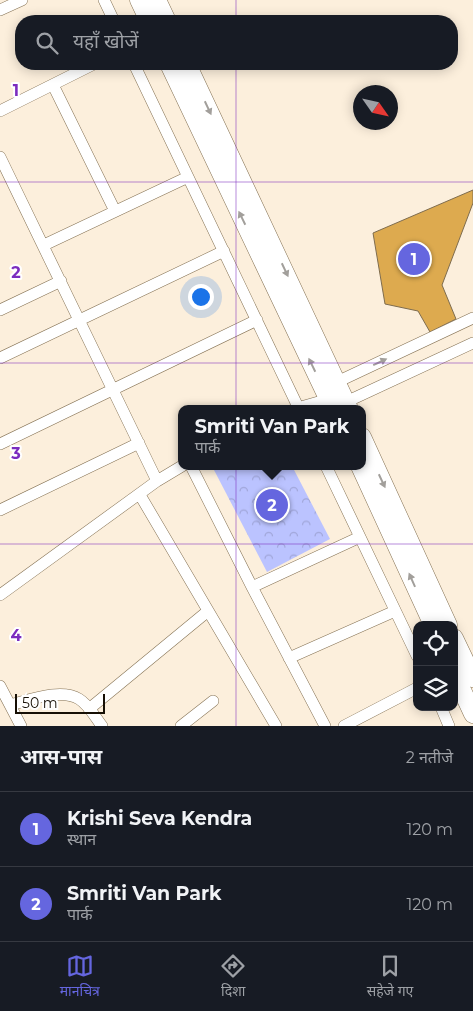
<!DOCTYPE html>
<html lang="hi">
<meta charset="utf-8">
<style>
:root{--surface:#171b24;--page:#20242c;--text:#f1f3f6;--muted:#9ea1a6;--line:#363941;--accent:#6566df}
body{margin:0;font-family:Montserrat,"Noto Sans Devanagari",sans-serif;background:var(--page);color:var(--text)}
.controls{position:absolute;right:15px;bottom:15px;display:grid;overflow:hidden;border-radius:10px;box-shadow:0 2px 12px #0003}
.controls button{width:45px;height:45px;display:grid;place-items:center;padding:0;border:0;border-bottom:1px solid var(--line);background:var(--surface);color:var(--text);font:25px sans-serif}
.compass{position:absolute;left:353px;top:85px;width:45px;height:45px;border-radius:50%;background:var(--surface);box-shadow:0 2px 12px #0003;rotate:124deg}
.scale{position:absolute;left:15px;bottom:12px;width:90px;box-sizing:border-box;padding-left:5px;border:2px solid #160f05;border-top:0;font-size:14px;line-height:18px;white-space:nowrap;color:#160f05;-webkit-text-stroke:4px #fff;paint-order:stroke}
.you{position:absolute;left:200px;top:296px;width:18px;height:18px;margin:-12px;border:4px solid #fff;border-radius:50%;background:#1a73e8;box-shadow:0 0 0 8px #1a73e833}
.badge{display:grid;place-items:center;width:32px;height:32px;border-radius:50%;background:var(--accent);color:#fff;font-size:16px;font-weight:700}
.pin{position:absolute;translate:-50% -50%;border:2px solid #fff;box-shadow:0 1px 5px #0006}
.popup{position:absolute;left:178px;top:405px;width:188px;height:65px;box-sizing:border-box;display:grid;place-content:center;border-radius:10px;background:var(--surface);filter:drop-shadow(0 1px 4px #0005);font-size:16px;white-space:nowrap;color:var(--muted)}
.popup b{font-size:19px;color:var(--text)}
.popup::after{content:'';position:absolute;left:50%;top:100%;margin-left:-10px;border:10px solid transparent;border-top-color:var(--surface)}
.list{margin:0;padding:0;list-style:none}
h2{display:flex;justify-content:space-between;align-items:center;height:65px;margin:0;padding:0 20px;font-size:21px}
h2 small{font-size:16px;font-weight:400;color:var(--muted)}
.list li{display:grid;grid-template-columns:32px 1fr auto;gap:15px;align-items:center;box-sizing:border-box;height:75px;padding:0 20px;border-top:1px solid var(--line)}
.list b{display:block;font-size:19px;white-space:nowrap}
.list p{margin:0;font-size:16px;white-space:nowrap;color:var(--muted)}
.list em{font-size:16px;font-style:normal;color:var(--muted)}
.icon{flex:none;width:28px;height:28px;fill:none;stroke:currentColor;stroke-width:2;stroke-linecap:round;stroke-linejoin:round}
.map{position:relative;flex:none;width:473px;height:726px;overflow:hidden}
.search{position:absolute;background:var(--surface);box-shadow:0 2px 12px #0003;left:15px;right:15px;top:15px;height:55px;display:flex;align-items:center;gap:12px;box-sizing:border-box;padding:0 18px;border-radius:20px;color:var(--muted);font-size:19px}
.sheet{height:215px;background:var(--surface)}
nav{display:flex;justify-content:space-around;align-items:center;box-sizing:border-box;height:70px;border-top:1px solid var(--line);background:var(--surface);font-size:14px;color:var(--muted)}
nav a{display:grid;justify-items:center;gap:2px}
nav .on{color:var(--accent)}
.map>svg:first-child{display:block}
.park{fill:url(#park-crowns)}
.building{fill:#ddaa4f;stroke:#7e6c4e}
.lines{fill:none;stroke-linecap:round;stroke-linejoin:round}
.street-casing{stroke:#857254;stroke-width:12}
.primary-casing{stroke:#857254;stroke-width:19}
.street{stroke:#fff;stroke-width:11}
.primary{stroke:#fff;stroke-width:18}
.oneway{fill:#a29f9b}
.grid{fill:none;stroke:#7b2cbf;stroke-width:1;stroke-opacity:0.55}
.grid-label{font-size:16px;text-anchor:middle;font-weight:bold;fill:#7b2cbf;stroke:#fff;stroke-width:4;stroke-linejoin:round;paint-order:stroke}
</style>
<div class="map">
<svg width="473" height="726" viewBox="0 0 473 726">
<defs>
<pattern id="park-crowns" width="20" height="18" patternUnits="userSpaceOnUse" patternTransform="scale(1.25)"><rect width="20" height="18" fill="#bbc3ff"/><path d="M2 6a3 3 0 1 1 6 0M12 15a3 3 0 1 1 6 0" fill="none" stroke="#a0a6d9"/></pattern>
</defs>
<rect width="100%" height="100%" fill="#fcefdc"/>
<path class="park" d="M222 466H292L330 539 267 572 214 470Z"/>
<path class="building" d="M473 190V203L442 285 456 319 430 332 418 311 385 304 373 233Z"/>
<g class="lines">
<g class="street-casing">
<path id="street" d="M104 0 114 21
M0 10 22 0
M134 64 299 409
M53 85 115 211
M0 111 94 64
M0 157 157 481
M44 245 188 177
M0 310 61 281
M0 358 224 251
M334 388 337 382 473 318
M294 409 329 399 346 402 473 343
M0 444 257 320
M191 466 252 587 325 726
M326 466 417 656
M140 495 276 726
M0 510 139 443
M252 587 360 537
M0 595 157 481 182 466
M289 658 395 611
M0 686 21 726
M10 705C30 700 61 688 79 699 89 705 95 717 102 726
M441 707 449 726
M89 709 208 611
M181 726 213 701
M344 726 417 688"/>
</g>
<g class="primary-casing">
<path id="primary" d="M139 0 149 21
M157 0 167 21
M169 64 333 409
M187 64 349 409
M362 437 448 625
M360 466 433 625
M454 638 473 678
M454 673 473 714"/>
</g>
<use href="#street" class="street"/>
<use href="#primary" class="primary"/>
</g>
<defs><path id="oneway-solid" d="M-6-.8H1V-3.2L6.5 0L1 3.2V.8H-6Z" transform="scale(1.25)"/></defs>
<g class="oneway">
<use href="#oneway-solid" transform="translate(208 108) rotate(65)"/>
<use href="#oneway-solid" transform="translate(242 218) rotate(-116)"/>
<use href="#oneway-solid" transform="translate(285 270) rotate(65)"/>
<use href="#oneway-solid" transform="translate(380 362) rotate(-25)"/>
<use href="#oneway-solid" transform="translate(312 365) rotate(-116)"/>
<use href="#oneway-solid" transform="translate(382 481) rotate(65)"/>
<use href="#oneway-solid" transform="translate(412 580) rotate(-114)"/>
</g>
<path class="grid" d="M236 0V21M236 64V726M0 182H473M0 363H473M0 544H473"/>
<g class="grid-label">
<text x="16" y="96">1</text>
<text x="16" y="278">2</text>
<text x="16" y="459">3</text>
<text x="16" y="641">4</text>
</g>
</svg>
<div class="controls">
<button><svg class="icon" aria-label="locate" viewBox="0 0 24 24"><circle cx="12" cy="12" r="6"/><path d="M12 2v4M12 18v4M2 12h4M18 12h4"/></svg></button>
<button><svg class="icon" aria-label="layers" viewBox="0 0 24 24"><path d="M12 4l9 5-9 5-9-5zM3 14l9 5 9-5"/></svg></button>
</div>
<svg class="compass" viewBox="-18 -18 36 36"><path d="M0-13l5 13h-10z" fill="#e53935"/><path d="M0 13l5-13h-10z" fill="#9ea1a6"/></svg>
<div class="scale">50 m</div>
<div class="you"></div>
<div class="pin badge" style="left:414px;top:259px">1</div>
<div class="pin badge" style="left:272px;top:505px">2</div>
<div class="popup"><b>Smriti Van Park</b>पार्क</div>
<div class="search"><svg class="icon" aria-label="search" viewBox="0 0 24 24"><circle cx="10" cy="10" r="6"/><path d="M15 15l6 6"/></svg>यहाँ खोजें</div>
</div>
<section class="sheet">
<h2>आस-पास<small>2 नतीजे</small></h2>
<ul class="list">
<li><span class="badge">1</span><div><b>Krishi Seva Kendra</b><p>स्थान</p></div><em>120 m</em></li>
<li><span class="badge">2</span><div><b>Smriti Van Park</b><p>पार्क</p></div><em>120 m</em></li>
</ul>
</section>
<nav>
<a class="on"><svg class="icon" aria-label="map" viewBox="0 0 24 24"><path d="M3 6l6-2 6 2 6-2v14l-6 2-6-2-6 2zM9 4v14M15 6v14"/></svg>मानचित्र</a>
<a><svg class="icon" aria-label="directions" viewBox="0 0 24 24"><path d="M12 3l9 9-9 9-9-9zM9 14v-3h6M13 9l2 2-2 2"/></svg>दिशा</a>
<a><svg class="icon" aria-label="saved" viewBox="0 0 24 24"><path d="M7 4h10v16l-5-4-5 4z"/></svg>सहेजे गए</a>
</nav>
